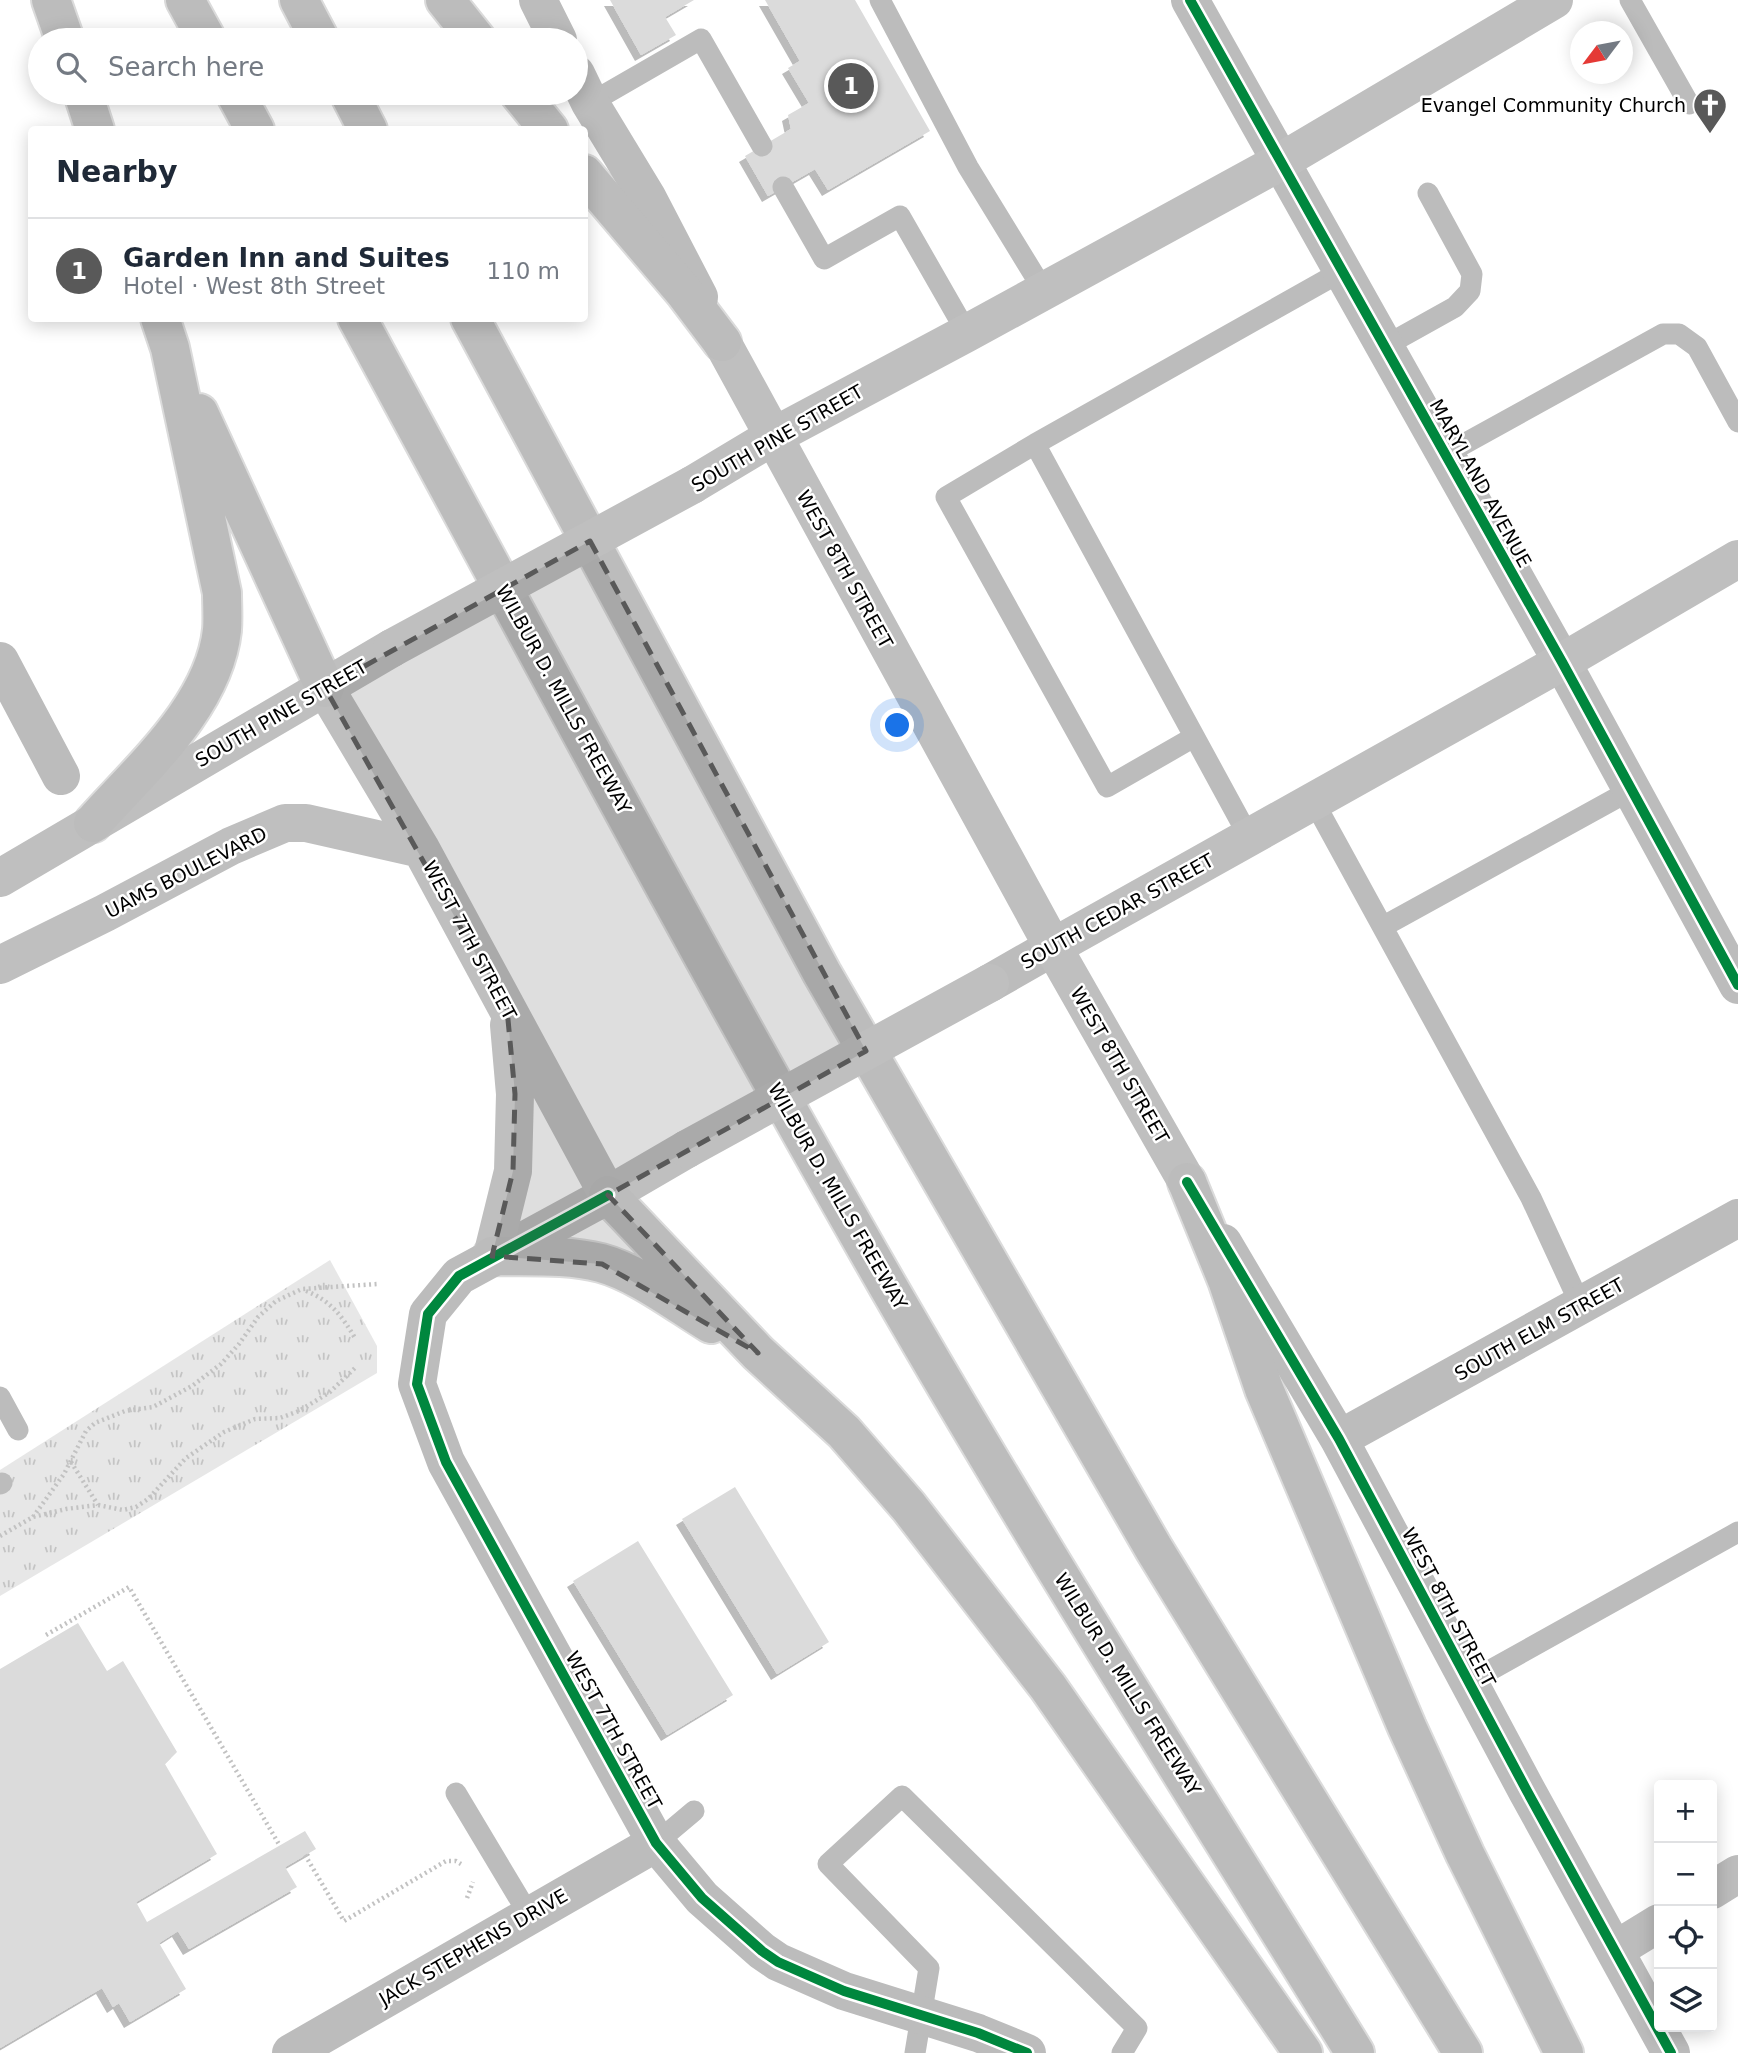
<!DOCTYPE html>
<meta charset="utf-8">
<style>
:root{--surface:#fff;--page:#f6f6f7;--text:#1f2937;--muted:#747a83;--line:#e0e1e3;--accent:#595959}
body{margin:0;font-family:"DejaVu Sans",sans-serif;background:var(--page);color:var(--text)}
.controls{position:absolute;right:21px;bottom:21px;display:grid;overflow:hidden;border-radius:7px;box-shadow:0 4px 18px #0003}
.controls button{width:63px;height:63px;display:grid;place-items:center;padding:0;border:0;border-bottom:2px solid var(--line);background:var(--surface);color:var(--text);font:35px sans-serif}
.compass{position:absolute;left:1570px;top:21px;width:63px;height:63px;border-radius:50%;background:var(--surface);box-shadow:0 4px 18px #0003;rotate:238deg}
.you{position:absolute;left:898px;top:726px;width:24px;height:24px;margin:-18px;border:5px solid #fff;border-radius:50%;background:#1a73e8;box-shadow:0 0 0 10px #1a73e833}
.badge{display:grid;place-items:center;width:46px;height:46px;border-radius:50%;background:var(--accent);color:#fff;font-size:23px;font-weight:700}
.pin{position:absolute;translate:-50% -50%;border:4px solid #fff;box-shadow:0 2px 7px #0006}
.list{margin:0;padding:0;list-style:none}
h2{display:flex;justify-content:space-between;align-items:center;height:91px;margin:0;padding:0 28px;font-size:30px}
h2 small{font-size:23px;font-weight:400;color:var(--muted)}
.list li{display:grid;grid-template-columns:46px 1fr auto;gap:21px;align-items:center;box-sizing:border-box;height:105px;padding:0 28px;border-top:2px solid var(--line)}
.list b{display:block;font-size:26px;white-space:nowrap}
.list p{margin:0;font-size:23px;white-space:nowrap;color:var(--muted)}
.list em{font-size:23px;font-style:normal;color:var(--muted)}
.icon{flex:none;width:38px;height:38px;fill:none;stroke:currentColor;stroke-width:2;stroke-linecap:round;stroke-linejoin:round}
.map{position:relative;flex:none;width:1738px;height:2053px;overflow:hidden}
.search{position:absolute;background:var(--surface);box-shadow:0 4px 18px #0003;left:28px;top:28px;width:560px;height:77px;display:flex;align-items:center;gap:18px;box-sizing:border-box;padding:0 24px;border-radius:38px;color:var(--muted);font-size:26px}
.panel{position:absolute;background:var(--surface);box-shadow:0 4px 18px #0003;left:28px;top:126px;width:560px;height:196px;border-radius:7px}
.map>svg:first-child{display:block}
.grass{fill:url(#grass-tufts)}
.building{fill:#dbdbdb;filter:url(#shadow)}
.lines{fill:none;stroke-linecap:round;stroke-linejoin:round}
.motorway-casing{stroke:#dbdbdb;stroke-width:42}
.path{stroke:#c2c2c2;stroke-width:4.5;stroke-dasharray:2 3.5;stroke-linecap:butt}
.service{stroke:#bcbcbc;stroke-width:21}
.minor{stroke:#bcbcbc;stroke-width:38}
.tertiary{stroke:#bcbcbc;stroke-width:38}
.secondary{stroke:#bfbfbf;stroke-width:38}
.motorway{stroke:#bcbcbc;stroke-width:38}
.secondary-bridge{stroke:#bfbfbf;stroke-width:38}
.cycleway-casing{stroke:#fff;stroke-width:15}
.cycleway{stroke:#00873e;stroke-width:10}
.marked{fill:#595959;fill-opacity:0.2;stroke:#595959;stroke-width:5;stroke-dasharray:14 9;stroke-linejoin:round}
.labels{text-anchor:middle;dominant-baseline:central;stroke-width:5;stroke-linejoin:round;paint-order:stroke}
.poi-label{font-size:19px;fill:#000;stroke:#fff;text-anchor:end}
.street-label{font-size:19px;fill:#000;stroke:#fff}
</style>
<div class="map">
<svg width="1738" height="2053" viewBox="0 0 1738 2053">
<defs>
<pattern id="grass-tufts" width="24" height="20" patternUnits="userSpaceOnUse" patternTransform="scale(1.75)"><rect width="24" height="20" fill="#e7e7e7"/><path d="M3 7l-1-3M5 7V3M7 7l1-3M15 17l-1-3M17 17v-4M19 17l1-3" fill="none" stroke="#c4c4c4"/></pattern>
<filter id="shadow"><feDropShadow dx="-6" dy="6" stdDeviation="0" flood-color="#0004"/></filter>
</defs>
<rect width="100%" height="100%" fill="#fff"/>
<path class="grass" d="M330 1260 377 1346V1373L0 1596V1470Z"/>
<path class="building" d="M610 0H694L665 17 676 35 641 55Z
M765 0H855L930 131 828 190 815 169 768 196 745 156 791 129 788 115 809 103 788 68 800 61Z
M735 1487 829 1642 777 1674 682 1519Z
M638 1541 733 1695 667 1735 573 1581Z
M78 1623 107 1671 123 1661 177 1752 165 1764 217 1854 136 1902 147 1922 305 1831 316 1849 285 1867 297 1887 189 1949 178 1931 159 1943 186 1989 130 2022 119 2003 113 2007 102 1988 0 2048V1669Z"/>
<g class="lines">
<g class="motorway-casing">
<path id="motorway" d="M51 0 65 40
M185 0 207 40
M299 0 320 40
M445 0 477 40
M83 93 95 130
M235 93 255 130
M349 93 368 130
M519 93 549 130
M584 174 685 293 722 342
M357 318C533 643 706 969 889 1288 1038 1547 1198 1799 1355 2053
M470 318 822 973 1154 1549 1463 2053
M199 413 325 688
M93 823C141 769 214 706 222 630 223 618 222 605 222 593L170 348 160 318
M1187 1182 1227 1280 1264 1389 1407 1727 1465 1854 1564 2053
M608 1195 758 1353 844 1432 909 1507 1048 1687 1303 2053
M492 1256C528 1257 566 1254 601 1263 638 1273 678 1304 711 1324"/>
</g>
<path class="path" d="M306 1291C330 1300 342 1316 355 1338
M71 1462 98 1505
M33 1517 64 1474 86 1431 95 1423 125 1411 153 1407 192 1386 221 1364 239 1344 258 1317 276 1301 302 1289 377 1284
M0 1536 33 1517 66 1509 98 1505 123 1510 136 1507 148 1499 186 1458 224 1432 255 1419 280 1418 299 1411 330 1392 356 1367
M46 1635 129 1587 280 1846
M305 1855 344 1921 446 1861H456L461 1864
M467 1898 473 1882"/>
<path class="service" d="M880 0 968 167 1044 291
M1630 0 1689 104
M590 103 701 39 762 146
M783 187 824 259 900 216 967 333
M1385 346 1455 307 1470 291 1472 274 1428 193
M1035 444 1344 270
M1444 455 1663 334H1679L1697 347 1738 422
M1194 737 1107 787 946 497 1035 444 1249 837
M1313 800 1531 1198 1581 1306
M1384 926 1631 790
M0 1397 18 1430
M0 1484 2 1483
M1469 1682 1738 1532
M456 1793 529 1915
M656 1843 694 1811
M915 2053 929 1968 828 1864 902 1796 1137 2028 1122 2053"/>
<path class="minor" d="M538 0 558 40
M1190 0 1562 662 1738 985
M576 74 590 103 647 197 699 297
M0 661 61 776
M608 1195 459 1276 428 1314 417 1384 446 1462 656 1843 702 1898 762 1951 778 1962 844 1991 978 2033 1027 2053
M1223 1243 1339 1439 1527 1791 1671 2053
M1339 1439 1738 1218
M1712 1890 1738 1874
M1615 1950 1659 1923
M291 2053 656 1843"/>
<path class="tertiary" d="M990 983 1053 947"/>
<path class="secondary" d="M722 342 1053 947 1187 1182
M692 485 772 437 967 333 1280 162 1554 0
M325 688 421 849 608 1195 687 1149
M0 878 392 648
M1053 947 1562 662 1738 559
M0 965 105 913 231 846 285 823H306L421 849
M492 1256 513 1171 515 1094 509 1025"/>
<use href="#motorway" class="motorway"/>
<path class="secondary-bridge" d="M392 648 692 485
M687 1149 990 983"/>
<g class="cycleway-casing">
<path id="cycleway" d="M1190 0 1562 662 1738 985
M1187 1182 1339 1439 1527 1791 1671 2053
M608 1195 459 1276 428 1314 417 1384 446 1462 656 1843 702 1898 762 1951 778 1962 844 1991 978 2033 1027 2053"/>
</g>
<use href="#cycleway" class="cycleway"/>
</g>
<path class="marked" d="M590 541 866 1051 608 1195 758 1353 602 1264 492 1256 513 1171 515 1094 507 1009 325 688Z"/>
<defs>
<g id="church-pin" transform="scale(1.75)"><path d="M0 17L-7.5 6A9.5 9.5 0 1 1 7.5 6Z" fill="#595959" stroke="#fff"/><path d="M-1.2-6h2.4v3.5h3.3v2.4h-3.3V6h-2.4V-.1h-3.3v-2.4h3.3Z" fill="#fff"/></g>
</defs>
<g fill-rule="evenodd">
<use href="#church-pin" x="1710" y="105"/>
</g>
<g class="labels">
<g class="poi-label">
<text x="1686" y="105">Evangel Community Church</text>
</g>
<g class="street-label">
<text transform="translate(777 438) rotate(-30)">SOUTH PINE STREET</text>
<text transform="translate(1481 483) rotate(61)">MARYLAND AVENUE</text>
<text transform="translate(845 569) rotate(61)">WEST 8TH STREET</text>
<text transform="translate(564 699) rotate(61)">WILBUR D. MILLS FREEWAY</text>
<text transform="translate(281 713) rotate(-30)">SOUTH PINE STREET</text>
<text transform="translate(186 872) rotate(-27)">UAMS BOULEVARD</text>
<text transform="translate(1117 911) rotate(-29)">SOUTH CEDAR STREET</text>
<text transform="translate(470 940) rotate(62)">WEST 7TH STREET</text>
<text transform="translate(1120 1065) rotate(60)">WEST 8TH STREET</text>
<text transform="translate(838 1196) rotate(60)">WILBUR D. MILLS FREEWAY</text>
<text transform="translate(1539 1329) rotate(-29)">SOUTH ELM STREET</text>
<text transform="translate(1449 1607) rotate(62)">WEST 8TH STREET</text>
<text transform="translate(1128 1684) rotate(58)">WILBUR D. MILLS FREEWAY</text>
<text transform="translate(614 1730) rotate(61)">WEST 7TH STREET</text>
<text transform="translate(473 1947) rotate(-30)">JACK STEPHENS DRIVE</text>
</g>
</g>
</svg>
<div class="controls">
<button>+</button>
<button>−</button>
<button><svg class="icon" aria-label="locate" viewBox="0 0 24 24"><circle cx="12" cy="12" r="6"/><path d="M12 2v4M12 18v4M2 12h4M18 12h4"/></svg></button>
<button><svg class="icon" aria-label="layers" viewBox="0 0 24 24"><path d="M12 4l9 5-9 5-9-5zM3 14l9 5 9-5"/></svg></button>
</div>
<svg class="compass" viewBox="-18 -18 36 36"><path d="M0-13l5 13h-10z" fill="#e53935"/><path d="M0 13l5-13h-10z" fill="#747a83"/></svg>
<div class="you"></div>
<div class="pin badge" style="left:851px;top:86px">1</div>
<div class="search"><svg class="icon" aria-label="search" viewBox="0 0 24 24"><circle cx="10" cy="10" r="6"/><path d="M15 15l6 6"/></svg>Search here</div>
<section class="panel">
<h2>Nearby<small></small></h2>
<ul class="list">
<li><span class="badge">1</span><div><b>Garden Inn and Suites</b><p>Hotel · West 8th Street</p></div><em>110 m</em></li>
</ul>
</section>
</div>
